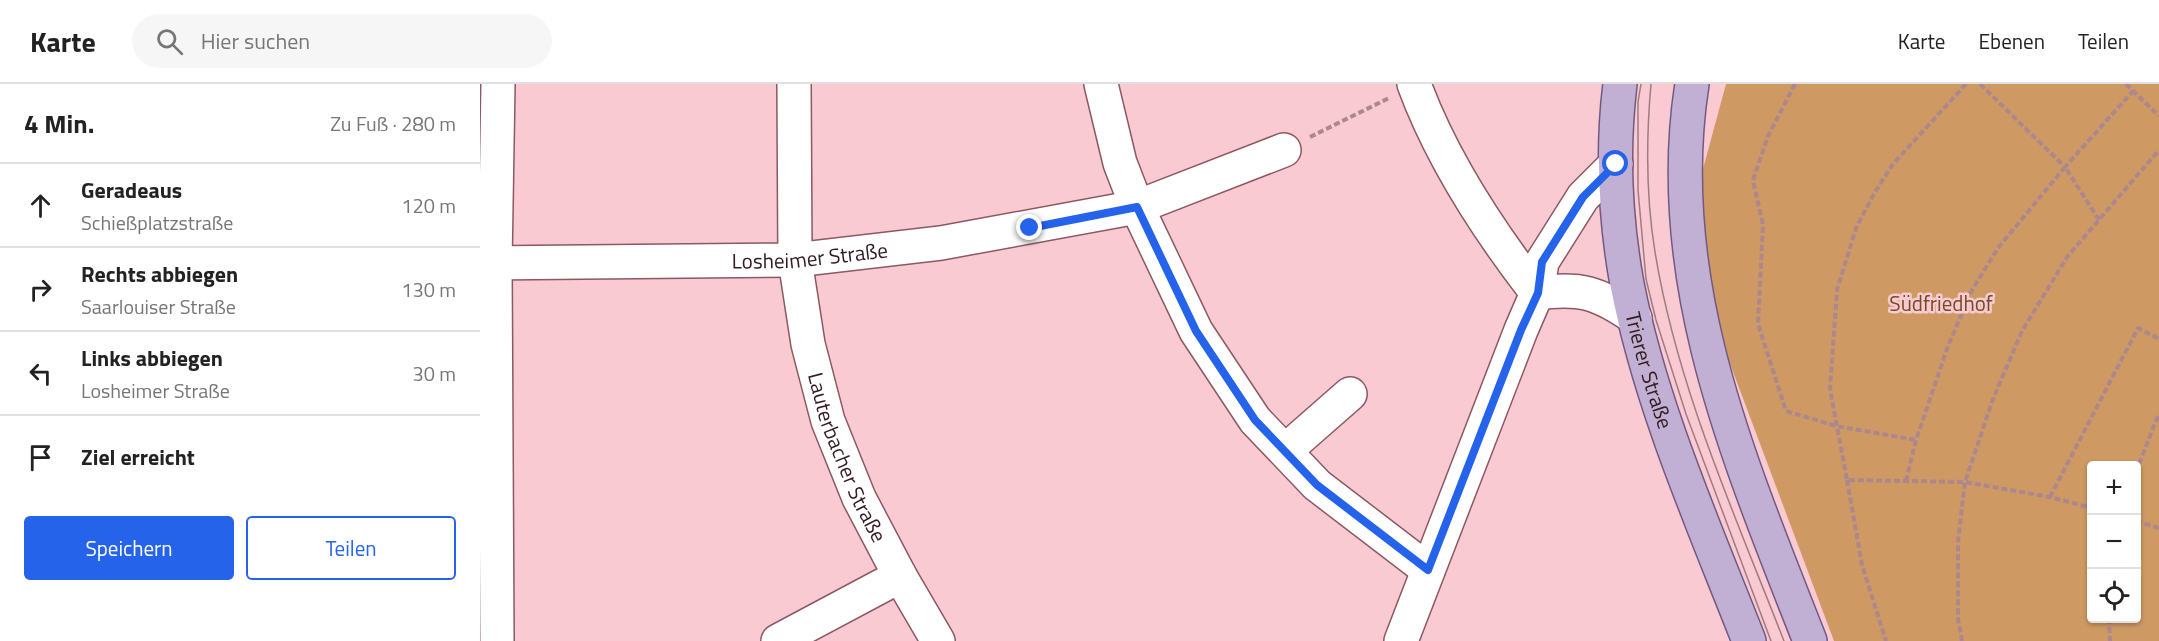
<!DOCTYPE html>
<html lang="de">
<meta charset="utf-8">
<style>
:root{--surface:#fff;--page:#f6f6f6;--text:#222;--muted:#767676;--line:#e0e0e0;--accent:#2563eb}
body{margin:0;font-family:"Titillium Web",sans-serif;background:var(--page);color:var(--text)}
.controls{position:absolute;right:18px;bottom:18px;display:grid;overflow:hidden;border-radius:6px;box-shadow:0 2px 4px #0004}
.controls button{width:54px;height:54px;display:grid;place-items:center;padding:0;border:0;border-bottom:2px solid var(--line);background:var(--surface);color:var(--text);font:30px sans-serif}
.stop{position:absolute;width:18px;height:18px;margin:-14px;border:4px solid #2563eb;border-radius:50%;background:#fff}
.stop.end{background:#2563eb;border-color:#fff;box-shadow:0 2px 6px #0008}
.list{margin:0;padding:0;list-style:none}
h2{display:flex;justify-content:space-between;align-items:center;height:78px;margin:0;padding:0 24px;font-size:26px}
h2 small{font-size:20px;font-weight:400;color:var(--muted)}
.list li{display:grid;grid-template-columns:39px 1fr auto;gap:18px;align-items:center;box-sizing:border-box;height:84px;padding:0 24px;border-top:2px solid var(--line)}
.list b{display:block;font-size:22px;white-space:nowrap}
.list p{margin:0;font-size:20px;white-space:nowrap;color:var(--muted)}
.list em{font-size:20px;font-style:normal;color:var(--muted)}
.actions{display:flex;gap:12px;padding:18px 24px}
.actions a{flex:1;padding:14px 0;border:2px solid var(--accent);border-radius:6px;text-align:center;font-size:21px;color:var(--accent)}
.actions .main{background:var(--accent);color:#fff}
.icon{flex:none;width:33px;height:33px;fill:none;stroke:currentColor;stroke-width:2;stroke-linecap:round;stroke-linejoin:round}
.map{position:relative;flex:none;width:1679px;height:557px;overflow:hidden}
header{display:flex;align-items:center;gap:36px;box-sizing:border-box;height:84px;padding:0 30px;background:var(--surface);border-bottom:2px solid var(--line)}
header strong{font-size:28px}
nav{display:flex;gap:33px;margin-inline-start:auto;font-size:21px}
.search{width:420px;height:54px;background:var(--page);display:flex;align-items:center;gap:15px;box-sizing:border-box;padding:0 21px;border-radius:33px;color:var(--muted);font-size:22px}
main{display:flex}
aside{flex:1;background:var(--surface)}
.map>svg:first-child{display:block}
.green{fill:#ce9963;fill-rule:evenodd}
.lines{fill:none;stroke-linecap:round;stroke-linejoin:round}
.minor-casing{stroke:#8c5863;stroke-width:36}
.major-casing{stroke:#735982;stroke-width:36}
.path{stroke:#ad878e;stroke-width:4;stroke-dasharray:6 3;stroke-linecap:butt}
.minor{stroke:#fff;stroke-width:33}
.major{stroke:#c1b0d3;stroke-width:33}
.tram{stroke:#9f7b82;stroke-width:1.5}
.route{stroke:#2563eb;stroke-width:8}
.labels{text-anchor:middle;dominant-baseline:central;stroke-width:5;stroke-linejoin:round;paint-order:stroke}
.street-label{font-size:21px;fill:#311b20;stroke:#facad3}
.park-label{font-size:21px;fill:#734c21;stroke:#facad3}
</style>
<header>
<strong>Karte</strong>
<div class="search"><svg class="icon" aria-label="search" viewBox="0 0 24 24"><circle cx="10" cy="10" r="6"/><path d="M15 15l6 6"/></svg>Hier suchen</div>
<nav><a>Karte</a><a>Ebenen</a><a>Teilen</a></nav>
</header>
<main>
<aside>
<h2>4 Min.<small>Zu Fuß · 280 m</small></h2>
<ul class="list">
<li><svg class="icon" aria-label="ahead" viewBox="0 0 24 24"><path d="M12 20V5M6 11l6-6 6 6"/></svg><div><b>Geradeaus</b><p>Schießplatzstraße</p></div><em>120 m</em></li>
<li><svg class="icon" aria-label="right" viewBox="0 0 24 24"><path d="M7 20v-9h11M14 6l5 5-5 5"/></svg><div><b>Rechts abbiegen</b><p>Saarlouiser Straße</p></div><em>130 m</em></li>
<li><svg class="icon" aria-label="left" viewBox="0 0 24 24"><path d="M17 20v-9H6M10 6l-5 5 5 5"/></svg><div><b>Links abbiegen</b><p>Losheimer Straße</p></div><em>30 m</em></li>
<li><svg class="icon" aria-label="arrive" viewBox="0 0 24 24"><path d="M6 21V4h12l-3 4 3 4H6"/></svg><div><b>Ziel erreicht</b></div></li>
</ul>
<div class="actions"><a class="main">Speichern</a><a>Teilen</a></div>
</aside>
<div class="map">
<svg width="1679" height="557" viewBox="0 0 1679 557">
<rect width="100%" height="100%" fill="#facad3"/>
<path class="green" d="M1246 0H1679V557H1354L1234 237 1223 149V85ZM1612 382H1656V534H1612Z"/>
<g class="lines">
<g class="minor-casing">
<g id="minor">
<path id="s1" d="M314 0 315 176 328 260 348 337 379 414 420 492 458 557"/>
<path d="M621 0 640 79 657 123 716 247 775 336 837 401 948 486"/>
<path d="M934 0C962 76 1008 146 1057 209"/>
<path id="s2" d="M0 179 315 176 461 159 657 123 804 66"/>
<path d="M1057 209C1101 203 1119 209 1155 234"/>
<path d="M805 367 870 310"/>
<path d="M17 557 15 180 18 0"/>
<path d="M298 557 420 492"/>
<path d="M921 557 1041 246 1057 209 1062 178 1103 113 1136 80"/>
</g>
</g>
<g class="major-casing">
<g id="major">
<path id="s3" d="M1140 0C1132 66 1135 134 1147 200 1170 320 1224 442 1269 557"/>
<path d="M1212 0C1181 197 1260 378 1330 557"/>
</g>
</g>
<path class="path" d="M1315 0 1288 52 1273 96 1283 141 1278 240 1306 327 1356 342 1436 356
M1486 0 1413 80 1395 108 1376 144 1357 206 1350 305 1367 396 1485 398 1570 413 1612 424
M1500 0 1585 83 1653 7
M1646 0 1679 32
M830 53 909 14
M1656 388 1679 329
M1367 396 1382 481 1406 557
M1426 397 1436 356 1468 262 1492 206 1518 164 1585 83 1619 136
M1570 413 1658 244 1679 255
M1656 437 1679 444
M1629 534 1630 557
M1482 557 1478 535V458L1485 398 1513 315 1542 247 1587 173 1679 66"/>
<use href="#minor" class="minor"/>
<use href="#major" class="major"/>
<path class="tram" d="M1161 0 1158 18V106L1166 195 1176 236 1206 330 1291 557
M1171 0C1166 56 1166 113 1175 168 1197 303 1255 431 1304 557"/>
</g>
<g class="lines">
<path class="route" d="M550 144 657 123 716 247 775 336 837 401 948 486 1041 246 1058 209 1062 178 1103 113 1136 80"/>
</g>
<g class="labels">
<g class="street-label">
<text stroke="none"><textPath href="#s2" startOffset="330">Losheimer Straße</textPath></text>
<text stroke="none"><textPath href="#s3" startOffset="290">Trierer Straße</textPath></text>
<text stroke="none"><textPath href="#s1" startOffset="381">Lauterbacher Straße</textPath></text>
</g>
<g class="park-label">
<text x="1461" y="219">Südfriedhof</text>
</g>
</g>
</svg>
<div class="controls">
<button>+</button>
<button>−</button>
<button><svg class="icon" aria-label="locate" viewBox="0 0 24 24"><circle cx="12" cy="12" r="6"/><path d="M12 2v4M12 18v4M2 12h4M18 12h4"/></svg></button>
</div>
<div class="stop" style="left:1136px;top:80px"></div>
<div class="stop end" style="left:550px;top:144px"></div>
</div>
</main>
